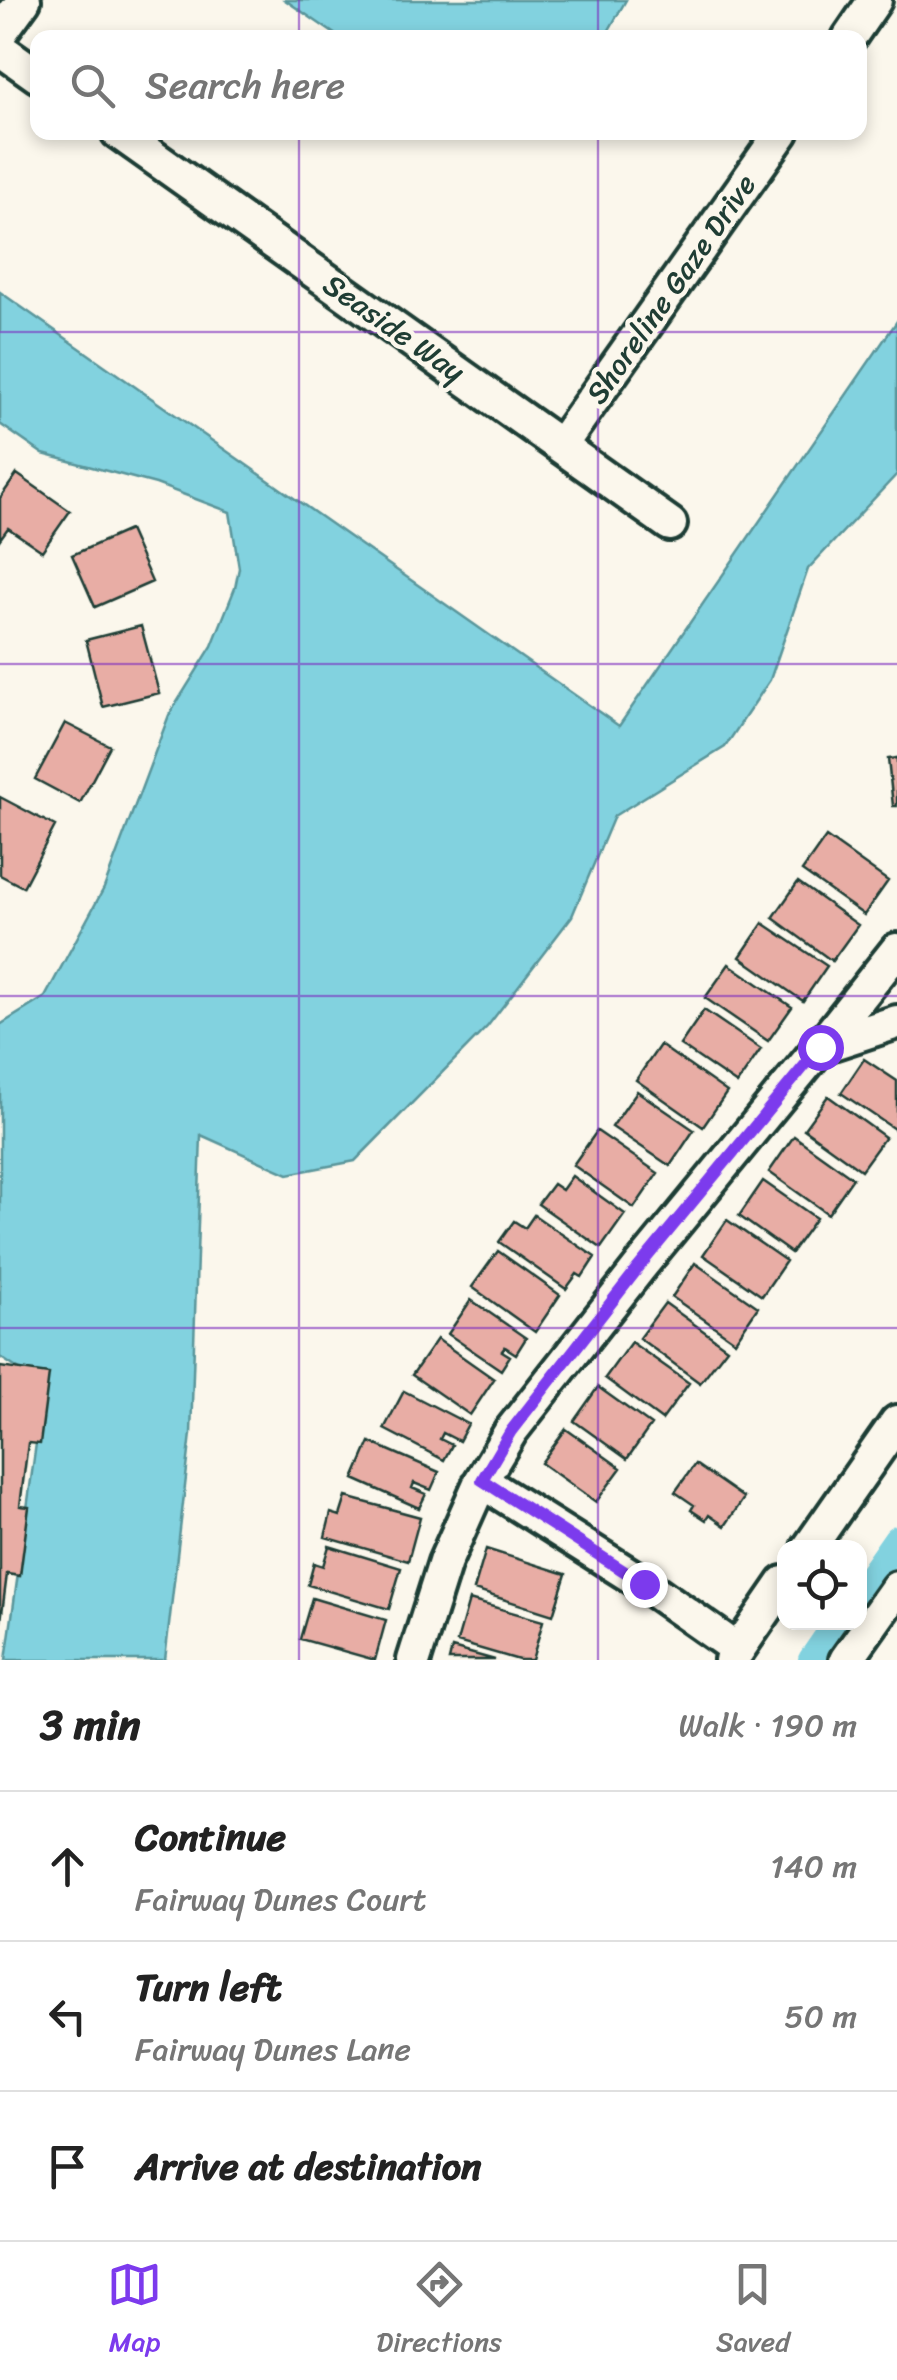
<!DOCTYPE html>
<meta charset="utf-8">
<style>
:root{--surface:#fff;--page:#f6f6f6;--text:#222;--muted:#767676;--line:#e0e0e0;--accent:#7c3aed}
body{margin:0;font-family:Sriracha,sans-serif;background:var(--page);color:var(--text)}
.controls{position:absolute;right:30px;bottom:30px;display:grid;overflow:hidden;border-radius:20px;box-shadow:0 5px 15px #0003}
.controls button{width:90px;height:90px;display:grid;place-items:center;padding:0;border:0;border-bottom:2px solid var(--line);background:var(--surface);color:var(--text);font:50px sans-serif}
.stop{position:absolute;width:30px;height:30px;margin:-22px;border:8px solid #7c3aed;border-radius:50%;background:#fff}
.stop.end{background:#7c3aed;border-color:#fff;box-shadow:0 2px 10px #0008}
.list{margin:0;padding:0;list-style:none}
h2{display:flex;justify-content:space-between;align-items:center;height:130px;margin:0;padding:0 40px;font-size:42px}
h2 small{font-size:32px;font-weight:400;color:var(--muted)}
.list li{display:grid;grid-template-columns:65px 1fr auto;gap:30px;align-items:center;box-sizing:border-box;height:150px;padding:0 40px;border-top:2px solid var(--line)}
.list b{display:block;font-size:38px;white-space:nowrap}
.list p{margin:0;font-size:32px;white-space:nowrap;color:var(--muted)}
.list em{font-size:32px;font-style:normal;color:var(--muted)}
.icon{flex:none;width:55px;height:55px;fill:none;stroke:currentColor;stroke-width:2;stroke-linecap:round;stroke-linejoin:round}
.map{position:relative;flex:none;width:897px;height:1660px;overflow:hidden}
.search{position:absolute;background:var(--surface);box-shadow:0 5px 15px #0003;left:30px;right:30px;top:30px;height:110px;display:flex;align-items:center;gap:25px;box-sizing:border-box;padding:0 35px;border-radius:20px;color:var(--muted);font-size:38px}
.sheet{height:580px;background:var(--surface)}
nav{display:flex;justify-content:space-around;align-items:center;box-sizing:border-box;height:140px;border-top:2px solid var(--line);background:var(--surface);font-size:28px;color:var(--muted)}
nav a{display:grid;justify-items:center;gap:5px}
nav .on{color:var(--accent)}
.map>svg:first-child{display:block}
.water{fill:#82d2df;stroke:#5a969b;stroke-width:2.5}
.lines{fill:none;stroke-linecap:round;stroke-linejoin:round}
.canal{stroke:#82d2df;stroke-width:28}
.building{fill:#e8ada5;stroke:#1f3d34;stroke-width:2.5}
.minor-casing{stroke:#1f3d34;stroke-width:40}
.minor{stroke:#fbf7ec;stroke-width:32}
.route{stroke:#7c3aed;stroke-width:12}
.grid{fill:none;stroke:#7b2cbf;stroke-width:2.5;stroke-opacity:0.55}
.labels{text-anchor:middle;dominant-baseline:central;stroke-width:9;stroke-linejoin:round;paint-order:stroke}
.street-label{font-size:30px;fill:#1f3d34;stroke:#fbf7ec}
</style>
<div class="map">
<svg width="897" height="1660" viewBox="0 0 897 1660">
<rect width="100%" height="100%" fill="#fbf7ec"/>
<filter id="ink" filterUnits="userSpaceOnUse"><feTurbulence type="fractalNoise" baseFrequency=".01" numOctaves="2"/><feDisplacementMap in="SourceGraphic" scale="20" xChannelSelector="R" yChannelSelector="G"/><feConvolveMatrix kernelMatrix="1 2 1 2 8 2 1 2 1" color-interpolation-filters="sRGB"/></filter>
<g filter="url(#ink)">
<path class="water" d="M285 0H626L605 37H339Z
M0 292 619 726 897 321V474L808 569 770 680 725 747 614 816 572 916 487 1027 355 1161 288 1174 201 1135 191 1434 165 1660H6L44 1386 0 1357V1025L45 997 104 888 169 715 212 646 235 588 239 568 230 512 156 484 43 454 0 424Z"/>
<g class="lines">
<path class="canal" d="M860 1592 897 1539
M812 1660 838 1622"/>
</g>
<path class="building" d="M17 474 70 511 42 551 8 528 0 539V498Z
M129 530 152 582 95 607 72 555Z
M141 626 159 693 103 707 86 640Z
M65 723 110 746 80 803 35 779Z
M897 758V806H893L888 759Z
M0 797 55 826 23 887 0 875Z
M826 837 888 881 864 915 802 871Z
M798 882 858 925 832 961 773 918Z
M763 923 827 966 803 1001 740 957Z
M729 964 792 1007 768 1041 705 998Z
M704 1010 761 1049 737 1084 680 1045Z
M660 1045 727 1092 703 1127 636 1080Z
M864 1059 897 1081V1131L841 1093Z
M637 1091 694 1130 670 1166 612 1127Z
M828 1096 885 1137 861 1170 804 1129Z
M597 1131 658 1173 634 1208 573 1165Z
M794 1136 853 1178 828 1214 769 1172Z
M572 1176 625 1214 601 1248 538 1204 553 1184 562 1190Z
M763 1181 816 1218 791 1253 739 1216Z
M534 1215 595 1257 582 1277 577 1274 566 1289 499 1242 514 1221 525 1228Z
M727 1220 786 1261 762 1296 703 1255Z
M498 1251 560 1295 535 1332 472 1287Z
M695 1263 758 1307 735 1341 672 1297Z
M471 1300 526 1338 516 1354 505 1347 502 1351 510 1356 501 1370 448 1334Z
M665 1303 727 1348 700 1383 639 1338Z
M437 1339 494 1379 470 1415 412 1375Z
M631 1342 689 1383 662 1420 605 1378Z
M0 1367 49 1374 40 1444 28 1443 20 1506 29 1507 20 1576 7 1574 0 1629Z
M598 1387 651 1425 627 1459 574 1421Z
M404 1391 468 1424 459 1441 443 1433 440 1439 452 1445 444 1460 384 1429Z
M566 1429 621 1468 596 1502 541 1463Z
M370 1442 439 1472 431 1490 414 1483 412 1488 426 1494 419 1508 354 1479Z
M695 1464 744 1498 725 1526 709 1515 706 1520 691 1510 694 1505 675 1492Z
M346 1497 420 1517 408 1561 325 1537 331 1513 340 1516Z
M329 1546 401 1568 389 1609 308 1585 314 1563 323 1566Z
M486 1549 566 1574 553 1615 474 1590Z
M312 1598 386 1620 375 1660 300 1639Z
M469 1600 543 1621 532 1660H519L457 1642Z
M452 1648 495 1660H449Z"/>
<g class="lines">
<g class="minor-casing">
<path id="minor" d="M0 33 24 0
M849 38 875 0
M0 49 38 76
M118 132 670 524
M560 446 782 132
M897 950 820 1047 897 1022
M481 1481 644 1584 738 1650
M809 1548 897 1422
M414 1660 445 1562 481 1481 511 1431 639 1268 820 1047
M731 1660 784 1583
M846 1660 897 1588"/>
</g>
<use href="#minor" class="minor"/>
</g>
</g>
<g class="lines" filter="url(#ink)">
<path class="route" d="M644 1584 482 1480 511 1431 638 1268 820 1047"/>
</g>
<path class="grid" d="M299 0V38M598 0V38M299 132V1660M598 132V1660M0 332H897M0 664H897M0 996H897M0 1328H897"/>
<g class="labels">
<g class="street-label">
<text transform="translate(671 289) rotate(-55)">Shoreline Gaze Drive</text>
<text transform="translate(394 328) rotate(35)">Seaside Way</text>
</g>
</g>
</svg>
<div class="controls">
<button><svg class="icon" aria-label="locate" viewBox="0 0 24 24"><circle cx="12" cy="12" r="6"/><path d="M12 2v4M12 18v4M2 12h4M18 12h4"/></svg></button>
</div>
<div class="stop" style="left:820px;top:1047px"></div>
<div class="stop end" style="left:644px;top:1584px"></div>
<div class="search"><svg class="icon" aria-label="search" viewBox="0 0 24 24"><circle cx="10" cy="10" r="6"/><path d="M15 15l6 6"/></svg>Search here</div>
</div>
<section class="sheet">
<h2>3 min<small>Walk · 190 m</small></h2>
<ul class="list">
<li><svg class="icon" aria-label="ahead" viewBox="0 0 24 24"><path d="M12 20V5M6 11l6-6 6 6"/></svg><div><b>Continue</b><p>Fairway Dunes Court</p></div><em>140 m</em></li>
<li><svg class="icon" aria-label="left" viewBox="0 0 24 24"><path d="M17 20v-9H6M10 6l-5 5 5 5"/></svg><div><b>Turn left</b><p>Fairway Dunes Lane</p></div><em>50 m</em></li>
<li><svg class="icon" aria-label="arrive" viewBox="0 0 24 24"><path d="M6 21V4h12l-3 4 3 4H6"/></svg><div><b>Arrive at destination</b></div></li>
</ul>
</section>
<nav>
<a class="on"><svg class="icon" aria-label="map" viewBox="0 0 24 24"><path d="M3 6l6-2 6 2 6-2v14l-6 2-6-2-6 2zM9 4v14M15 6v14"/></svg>Map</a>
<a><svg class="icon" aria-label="directions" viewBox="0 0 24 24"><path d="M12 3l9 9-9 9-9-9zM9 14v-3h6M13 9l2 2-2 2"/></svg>Directions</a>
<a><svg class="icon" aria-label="saved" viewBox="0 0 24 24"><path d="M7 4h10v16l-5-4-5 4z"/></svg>Saved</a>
</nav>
